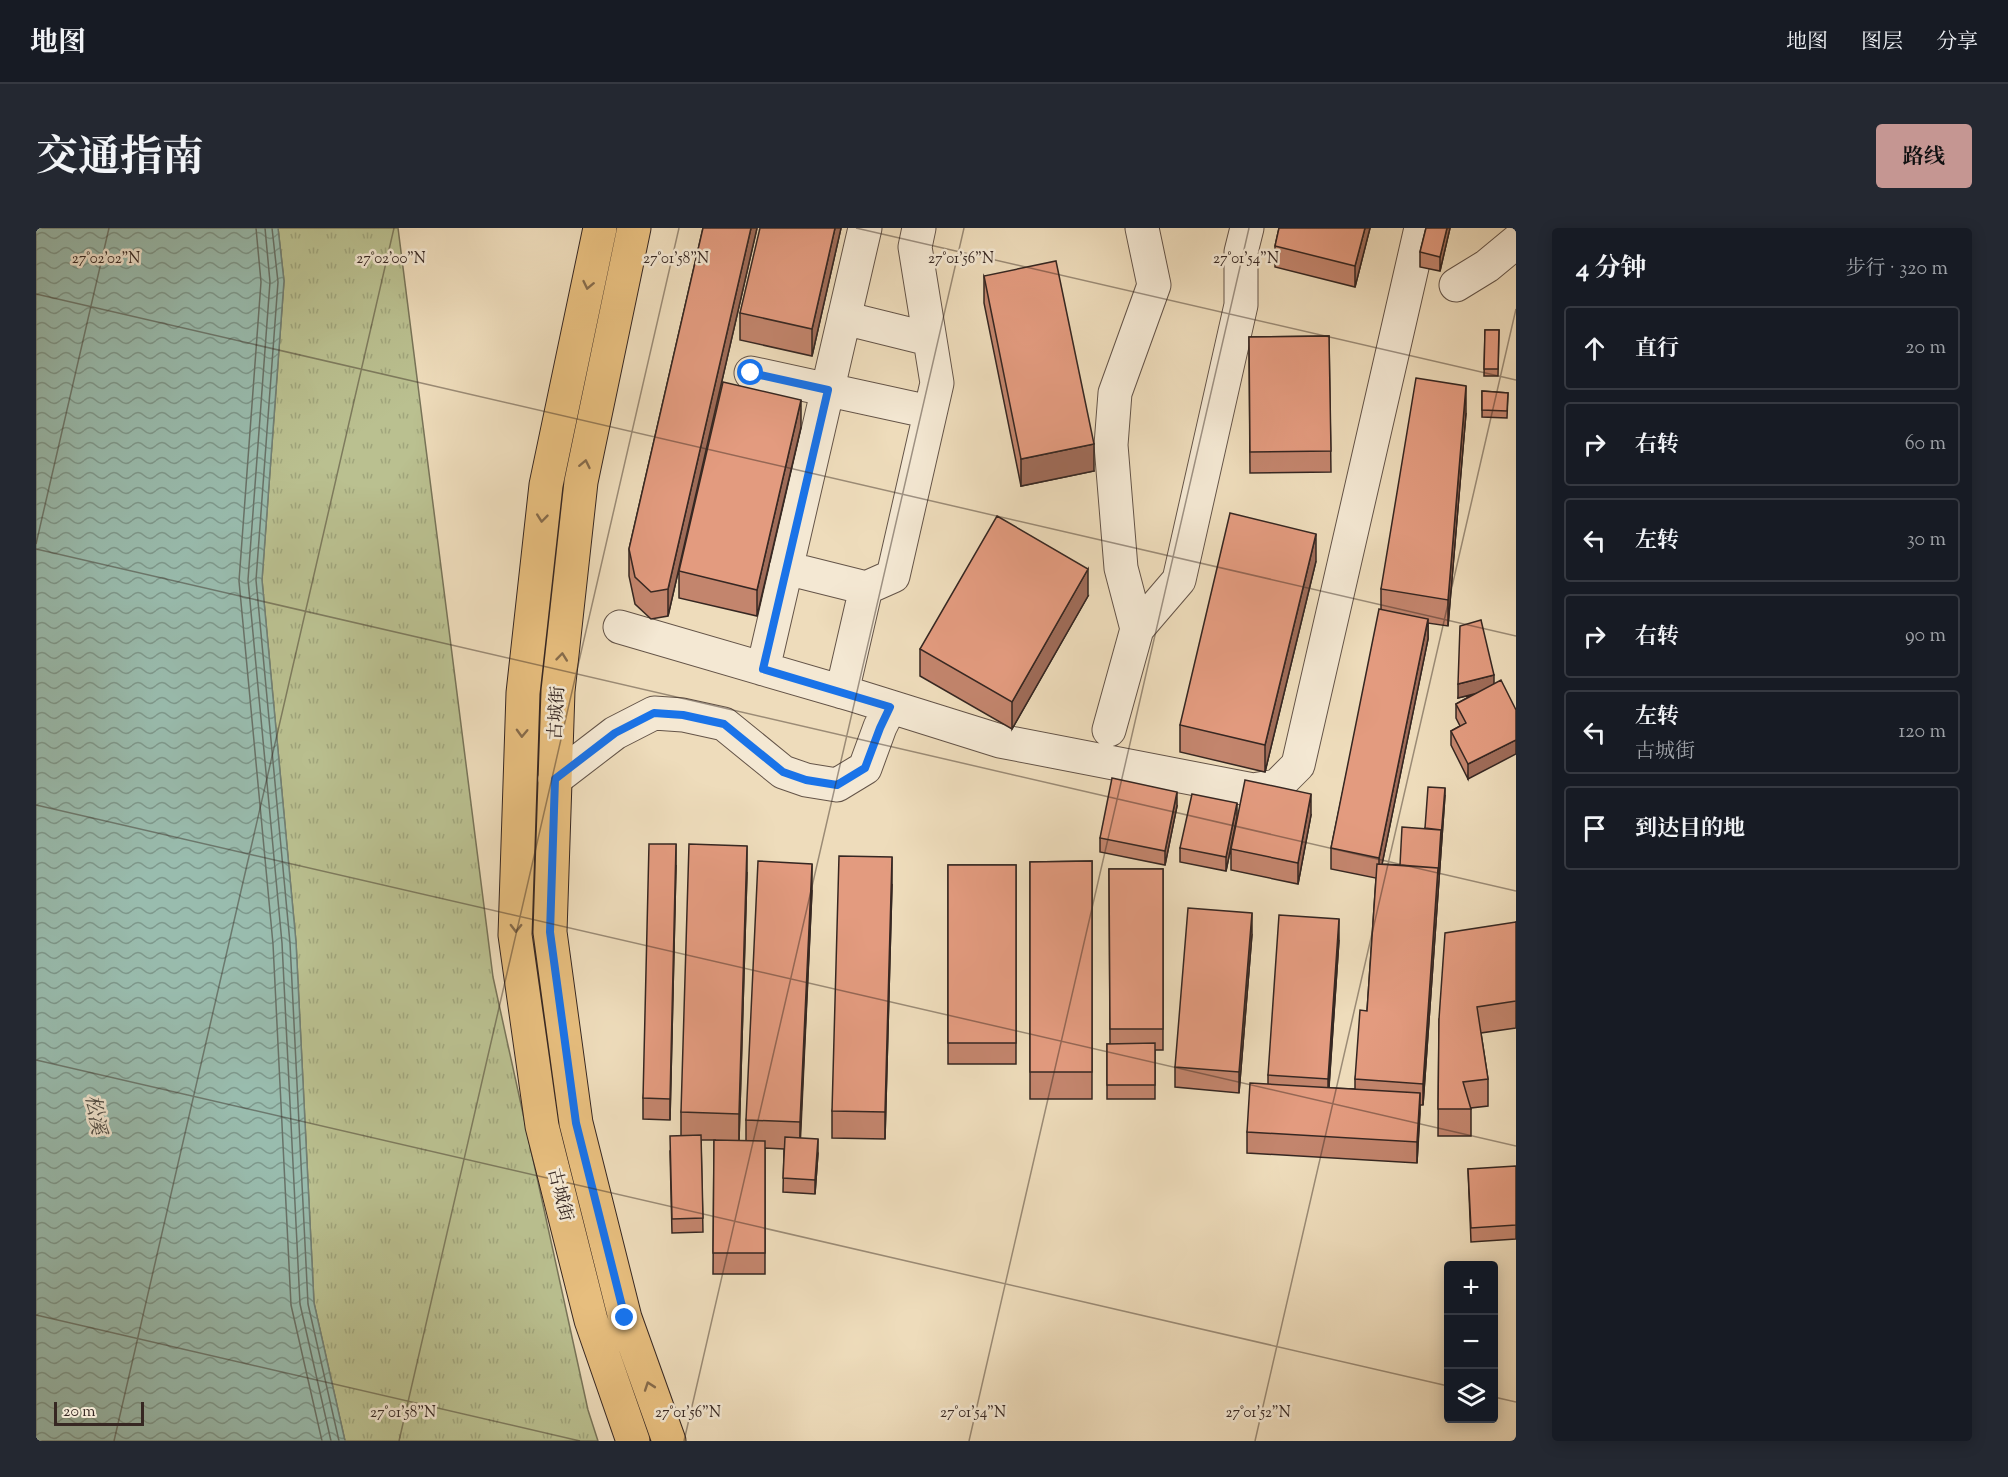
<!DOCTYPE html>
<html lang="zh">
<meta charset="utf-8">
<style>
:root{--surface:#171b24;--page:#242831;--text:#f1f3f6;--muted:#9ea1a6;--line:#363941;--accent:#c59692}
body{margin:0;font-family:"Sorts Mill Goudy","Noto Serif SC",serif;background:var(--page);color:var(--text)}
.controls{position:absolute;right:18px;bottom:18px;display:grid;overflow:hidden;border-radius:6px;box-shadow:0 3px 15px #0003}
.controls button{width:54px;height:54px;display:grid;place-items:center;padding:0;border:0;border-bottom:2px solid var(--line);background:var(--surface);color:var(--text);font:30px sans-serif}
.scale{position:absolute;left:18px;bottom:15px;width:90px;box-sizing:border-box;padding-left:6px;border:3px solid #362722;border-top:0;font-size:16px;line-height:21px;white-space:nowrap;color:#362722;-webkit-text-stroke:4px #f4e8d3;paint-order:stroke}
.stop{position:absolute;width:18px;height:18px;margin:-14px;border:4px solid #1a73e8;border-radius:50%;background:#fff}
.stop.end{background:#1a73e8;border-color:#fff;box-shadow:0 2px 6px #0008}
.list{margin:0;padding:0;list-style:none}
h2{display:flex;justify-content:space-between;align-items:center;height:78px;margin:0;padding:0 24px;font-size:26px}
h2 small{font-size:20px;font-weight:400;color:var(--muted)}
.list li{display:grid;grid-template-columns:39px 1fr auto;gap:18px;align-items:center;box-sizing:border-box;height:84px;margin:0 12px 12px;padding:0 12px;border:2px solid var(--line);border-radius:6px}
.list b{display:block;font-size:22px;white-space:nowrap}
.list p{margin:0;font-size:20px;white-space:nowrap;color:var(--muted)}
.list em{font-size:20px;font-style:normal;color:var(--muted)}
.icon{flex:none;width:33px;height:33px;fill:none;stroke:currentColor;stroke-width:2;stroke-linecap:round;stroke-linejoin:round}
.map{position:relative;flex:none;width:1480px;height:1213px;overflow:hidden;border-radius:6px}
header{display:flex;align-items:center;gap:36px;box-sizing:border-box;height:84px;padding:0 30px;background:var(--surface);border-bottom:2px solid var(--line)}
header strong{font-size:28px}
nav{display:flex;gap:33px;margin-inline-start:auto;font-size:21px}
.intro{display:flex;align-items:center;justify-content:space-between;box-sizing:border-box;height:144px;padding:0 36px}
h1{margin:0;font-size:42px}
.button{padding:15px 27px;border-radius:6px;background:var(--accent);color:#111;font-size:21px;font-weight:700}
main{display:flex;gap:36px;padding:0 36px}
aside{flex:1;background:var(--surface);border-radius:6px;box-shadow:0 3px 15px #0003}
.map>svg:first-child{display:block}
.grass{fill:url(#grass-tufts);stroke:#787459;stroke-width:1.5}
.water{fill:url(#water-waves);stroke:#718076;stroke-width:1.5}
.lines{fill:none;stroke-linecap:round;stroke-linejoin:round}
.shore{stroke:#687268;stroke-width:1.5}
.minor-casing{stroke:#645448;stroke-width:35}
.major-casing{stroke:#362722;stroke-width:35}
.minor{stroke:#f4e8d3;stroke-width:33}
.major{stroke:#e7be7e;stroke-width:33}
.wall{fill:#c3856d;stroke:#362722;stroke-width:1.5}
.shaded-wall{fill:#9f6c59;stroke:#362722;stroke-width:1.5}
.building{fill:#e39b7f;stroke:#362722;stroke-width:1.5}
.oneway{stroke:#866b4b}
.route{stroke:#1a73e8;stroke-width:8}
.ticks{fill:none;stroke:#362722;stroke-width:1.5;stroke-opacity:0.45}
.labels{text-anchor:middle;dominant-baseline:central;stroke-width:5;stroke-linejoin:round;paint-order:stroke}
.street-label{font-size:18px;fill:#362722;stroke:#f4e8d3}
.water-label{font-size:20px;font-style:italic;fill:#4f4c45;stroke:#f4e8d3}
.ticks-label{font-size:15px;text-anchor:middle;fill:#362722;stroke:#f4e8d3;stroke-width:5;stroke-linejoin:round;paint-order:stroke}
</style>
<header>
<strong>地图</strong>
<nav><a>地图</a><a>图层</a><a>分享</a></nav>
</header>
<div class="intro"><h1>交通指南</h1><a class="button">路线</a></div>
<main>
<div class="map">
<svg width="1480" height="1213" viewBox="0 0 1480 1213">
<defs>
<pattern id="grass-tufts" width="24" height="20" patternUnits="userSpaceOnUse" patternTransform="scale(1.5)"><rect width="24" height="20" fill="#bac090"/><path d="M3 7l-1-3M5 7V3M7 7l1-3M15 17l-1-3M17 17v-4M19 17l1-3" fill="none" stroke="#a0a57c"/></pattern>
<pattern id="water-waves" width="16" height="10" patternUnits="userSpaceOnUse" patternTransform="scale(1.5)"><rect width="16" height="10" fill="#99bcae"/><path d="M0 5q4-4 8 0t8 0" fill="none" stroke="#7e998d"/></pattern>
</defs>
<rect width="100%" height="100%" fill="#eedcbb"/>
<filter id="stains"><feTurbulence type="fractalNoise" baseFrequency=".00333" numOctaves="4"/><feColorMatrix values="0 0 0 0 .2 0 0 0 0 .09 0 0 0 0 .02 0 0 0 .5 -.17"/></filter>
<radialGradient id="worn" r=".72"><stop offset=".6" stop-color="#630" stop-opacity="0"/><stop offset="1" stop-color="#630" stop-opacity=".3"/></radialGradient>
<path class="grass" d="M242 0H362L457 749 552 1182 562 1213H309L278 1075 260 714 226 352 248 53Z"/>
<path class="water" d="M0 0H242L248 53 226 352 260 714 278 1075 309 1213H0Z"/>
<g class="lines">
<path class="shore" d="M220 0 225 54 203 353 237 716 255 1077 286 1213
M229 0 234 54 212 352 246 715 264 1076 295 1213
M236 0 242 54 220 352 254 715 272 1076 303 1213"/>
<g class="minor-casing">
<path id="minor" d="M1420 57 1451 38 1480 14
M808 90 893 111
M715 145 894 184
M750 340 830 360
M584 399 817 467 964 513 1217 562 1241 558 1262 537 1385 0
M1101 401 1085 340 1075 217 1079 165 1118 57 1106 0
M727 441 829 0
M806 464 830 360 857 348 901 155 879 19 883 0
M1073 502 1101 401 1143 352 1205 77V24L1211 0
M519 551 579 505 618 485 647 487 688 496 747 544 770 552 801 557 829 540 844 499 854 479"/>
</g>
<g class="major-casing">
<path id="major" d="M564 0 510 257 487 465 479 707 506 898 555 1092 597 1213
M598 0 545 254 522 463 514 704 540 895 589 1090 633 1213"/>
</g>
<use href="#minor" class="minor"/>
<use href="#major" class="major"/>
</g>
<path class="wall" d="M667 0H721L632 388 615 391 599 376 593 348V321Z
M805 0 776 128 704 112V85Z
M1243 0H1334L1319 59 1239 39V18Z
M1390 0H1414L1404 43 1384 39V24Z
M948 48 1058 243 985 258 948 75Z
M1449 102H1463L1462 148H1448Z
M1293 108 1295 244 1214 245 1213 109Z
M1446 163 1472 165 1471 190 1446 189Z
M1430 185 1412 398 1392 395V411L1346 636 1364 637 1389 600 1409 567 1387 877H1384L1381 935 1211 925V904L1232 856V847L1303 712 1293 860 1319 861V851L1331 783 1340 650 1295 641V620L1345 381V361Z
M765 199 721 388 643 370V343Z
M1280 333 1229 544 1144 524V497Z
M1052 368 976 501 884 448V421Z
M1445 392 1432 551 1415 517V503L1424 498 1420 490V476L1438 466 1422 470Z
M1141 578 1129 637 1064 624V610Z
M1275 587 1262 656 1195 642V621Z
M1201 589 1190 643 1144 634V620Z
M1056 633V871H994V634Z
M640 637 634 892 607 891V870Z
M912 637H980V836H912Z
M1073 641H1127V822H1119V871H1071V816H1074Z
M711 644 703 913H710V892L776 662 764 910 782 925 779 966 747 964 748 921 729 920V1046H677L678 912H680H665L667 1004 636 1005 634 923 645 908V884Z
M856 656 849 911 796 910V883Z
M1480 694V800L1445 805 1452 851V878L1435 880V908H1402L1403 791Z
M1216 706 1203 865 1139 859V839Z
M1432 941 1480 947V1011L1435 1014Z"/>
<path class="shaded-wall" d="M715 0H721L632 388V361Z
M799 0H805L776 128V101Z
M1329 0H1334L1319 59V38Z
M1411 0H1414L1404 43V29Z
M1430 158V185L1412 398V372Z
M765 172V199L721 388V362Z
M1058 216V243L985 258V231Z
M1280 306V333L1229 544V517Z
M1052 341V368L976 501V474Z
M1392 391V411L1343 651V630Z
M1458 447V461L1422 470V456Z
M1480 512V526L1432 551V536Z
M1409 560V567L1387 877V856L1402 640Z
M1141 564V578L1129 637V623Z
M1275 566V587L1262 656V635Z
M1201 575V589L1190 643V629Z
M640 616V637L634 892V871Z
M711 618V644L703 913V886Z
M856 629V656L849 911V884Z
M776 636V662L764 921V894Z
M1216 685V706L1203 865V844Z
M1303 691V712L1292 872V851Z
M1384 865V886L1381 935V914Z
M782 911V925L779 966V952Z"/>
<path class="building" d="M667 0H715L632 361 615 364 599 349 593 321Z
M724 0H799L776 101 704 85Z
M1243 0H1329L1319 38 1239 18Z
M1390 0H1411L1404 29 1384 24Z
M1020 33 1058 216 985 231 948 48Z
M1449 102H1463L1462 141H1448Z
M1293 108 1295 223 1214 224 1213 109Z
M1380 150 1430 158 1412 372 1345 361Z
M687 154 765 172 721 362 643 343Z
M1446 163 1472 165 1471 183 1446 182Z
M1194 285 1280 306 1229 517 1144 497Z
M961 288 1052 341 976 474 884 421Z
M1343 381 1392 391 1343 630 1295 620Z
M1445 392 1458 447 1422 456 1424 398Z
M1465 452 1480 482V512L1432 536 1415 503 1430 495 1420 476Z
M1076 550 1141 564 1129 623 1064 610Z
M1209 552 1275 566 1262 635 1195 621Z
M1392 559 1409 560 1405 609V602L1389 600Z
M1156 566 1201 575 1190 629 1144 620Z
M1366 599 1405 602 1402 647V640L1364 637Z
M613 616H640L634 871 607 870Z
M653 616 711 618 703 886 645 884Z
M803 628 856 629 849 884 796 883Z
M722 633 776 636 764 894 710 892Z
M1056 633V844H994V634Z
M1341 636 1402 640 1387 856 1319 851 1324 782 1331 783Z
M912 637H980V815H912Z
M1073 641H1127V801H1074Z
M1152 680 1216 685 1203 844 1139 839Z
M1243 687 1303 691 1292 851 1232 847Z
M1480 694V773L1441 779 1452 851 1427 854 1435 881H1402L1403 791 1409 705Z
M1119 815V857H1071V816Z
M1214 855 1384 865 1381 914 1211 904Z
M665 907 667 990 636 991 634 908Z
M749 909 782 911 779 952 747 950Z
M678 912 729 913V1025H677Z
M1480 938V997L1435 1000 1432 941Z"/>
<defs><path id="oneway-chevron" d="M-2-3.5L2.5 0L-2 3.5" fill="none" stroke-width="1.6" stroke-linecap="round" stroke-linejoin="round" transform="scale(1.5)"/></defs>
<g class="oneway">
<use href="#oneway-chevron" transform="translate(552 57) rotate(102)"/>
<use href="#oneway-chevron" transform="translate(549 236) rotate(-78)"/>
<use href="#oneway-chevron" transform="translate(506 290) rotate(96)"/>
<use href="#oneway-chevron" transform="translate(526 429) rotate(-84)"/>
<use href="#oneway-chevron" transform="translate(486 505) rotate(92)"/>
<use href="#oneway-chevron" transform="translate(480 700) rotate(91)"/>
<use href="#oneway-chevron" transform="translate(613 1158) rotate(-109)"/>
</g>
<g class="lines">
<path class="route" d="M589 1090 540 895 514 704 519 551 579 505 618 485 647 487 688 496 747 544 770 552 801 557 829 540 844 500 854 479 727 441 792 162 715 145"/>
</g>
<path class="ticks" d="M820 0 1480 152M0 66 1480 408M0 316 73 0M0 321 1480 663M0 577 1480 918M0 832 1412 1158M0 1087 544 1213M1458 1169 1480 1174M78 1213 358 0M363 1213 643 0M648 1213 928 0M933 1213 1213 0M1219 1213 1480 81"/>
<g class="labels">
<g class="street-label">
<text transform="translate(522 485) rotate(-87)">古城街</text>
<text transform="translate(523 967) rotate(76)">古城街</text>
</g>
<g class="water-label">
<text transform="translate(58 887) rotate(80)">松溪</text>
</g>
</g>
<g class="ticks-label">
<text x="70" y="35">27°02'02"N</text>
<text x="355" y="35">27°02'00"N</text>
<text x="640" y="35">27°01'58"N</text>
<text x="925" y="35">27°01'56"N</text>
<text x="1210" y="35">27°01'54"N</text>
<text x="367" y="1189">27°01'58"N</text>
<text x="652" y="1189">27°01'56"N</text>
<text x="937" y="1189">27°01'54"N</text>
<text x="1222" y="1189">27°01'52"N</text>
</g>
<rect width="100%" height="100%" filter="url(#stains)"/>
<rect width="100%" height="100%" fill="url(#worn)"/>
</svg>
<div class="controls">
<button>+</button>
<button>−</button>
<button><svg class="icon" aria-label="layers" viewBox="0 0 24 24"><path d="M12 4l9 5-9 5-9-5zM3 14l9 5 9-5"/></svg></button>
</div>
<div class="scale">20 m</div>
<div class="stop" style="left:715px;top:145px"></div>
<div class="stop end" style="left:589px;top:1090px"></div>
</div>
<aside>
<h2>4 分钟<small>步行 · 320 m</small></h2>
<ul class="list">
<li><svg class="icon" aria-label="ahead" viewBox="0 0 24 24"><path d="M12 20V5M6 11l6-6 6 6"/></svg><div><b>直行</b></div><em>20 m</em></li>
<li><svg class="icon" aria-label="right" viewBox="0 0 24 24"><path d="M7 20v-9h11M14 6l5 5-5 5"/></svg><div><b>右转</b></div><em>60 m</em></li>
<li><svg class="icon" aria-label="left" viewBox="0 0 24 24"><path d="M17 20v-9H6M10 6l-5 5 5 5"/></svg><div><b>左转</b></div><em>30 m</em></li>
<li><svg class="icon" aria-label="right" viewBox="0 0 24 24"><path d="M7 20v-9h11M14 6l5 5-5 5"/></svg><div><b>右转</b></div><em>90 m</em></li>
<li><svg class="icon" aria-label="left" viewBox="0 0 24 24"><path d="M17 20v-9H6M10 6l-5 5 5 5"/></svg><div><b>左转</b><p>古城街</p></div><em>120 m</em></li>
<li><svg class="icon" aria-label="arrive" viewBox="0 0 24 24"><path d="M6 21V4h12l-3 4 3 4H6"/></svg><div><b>到达目的地</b></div></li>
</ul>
</aside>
</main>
